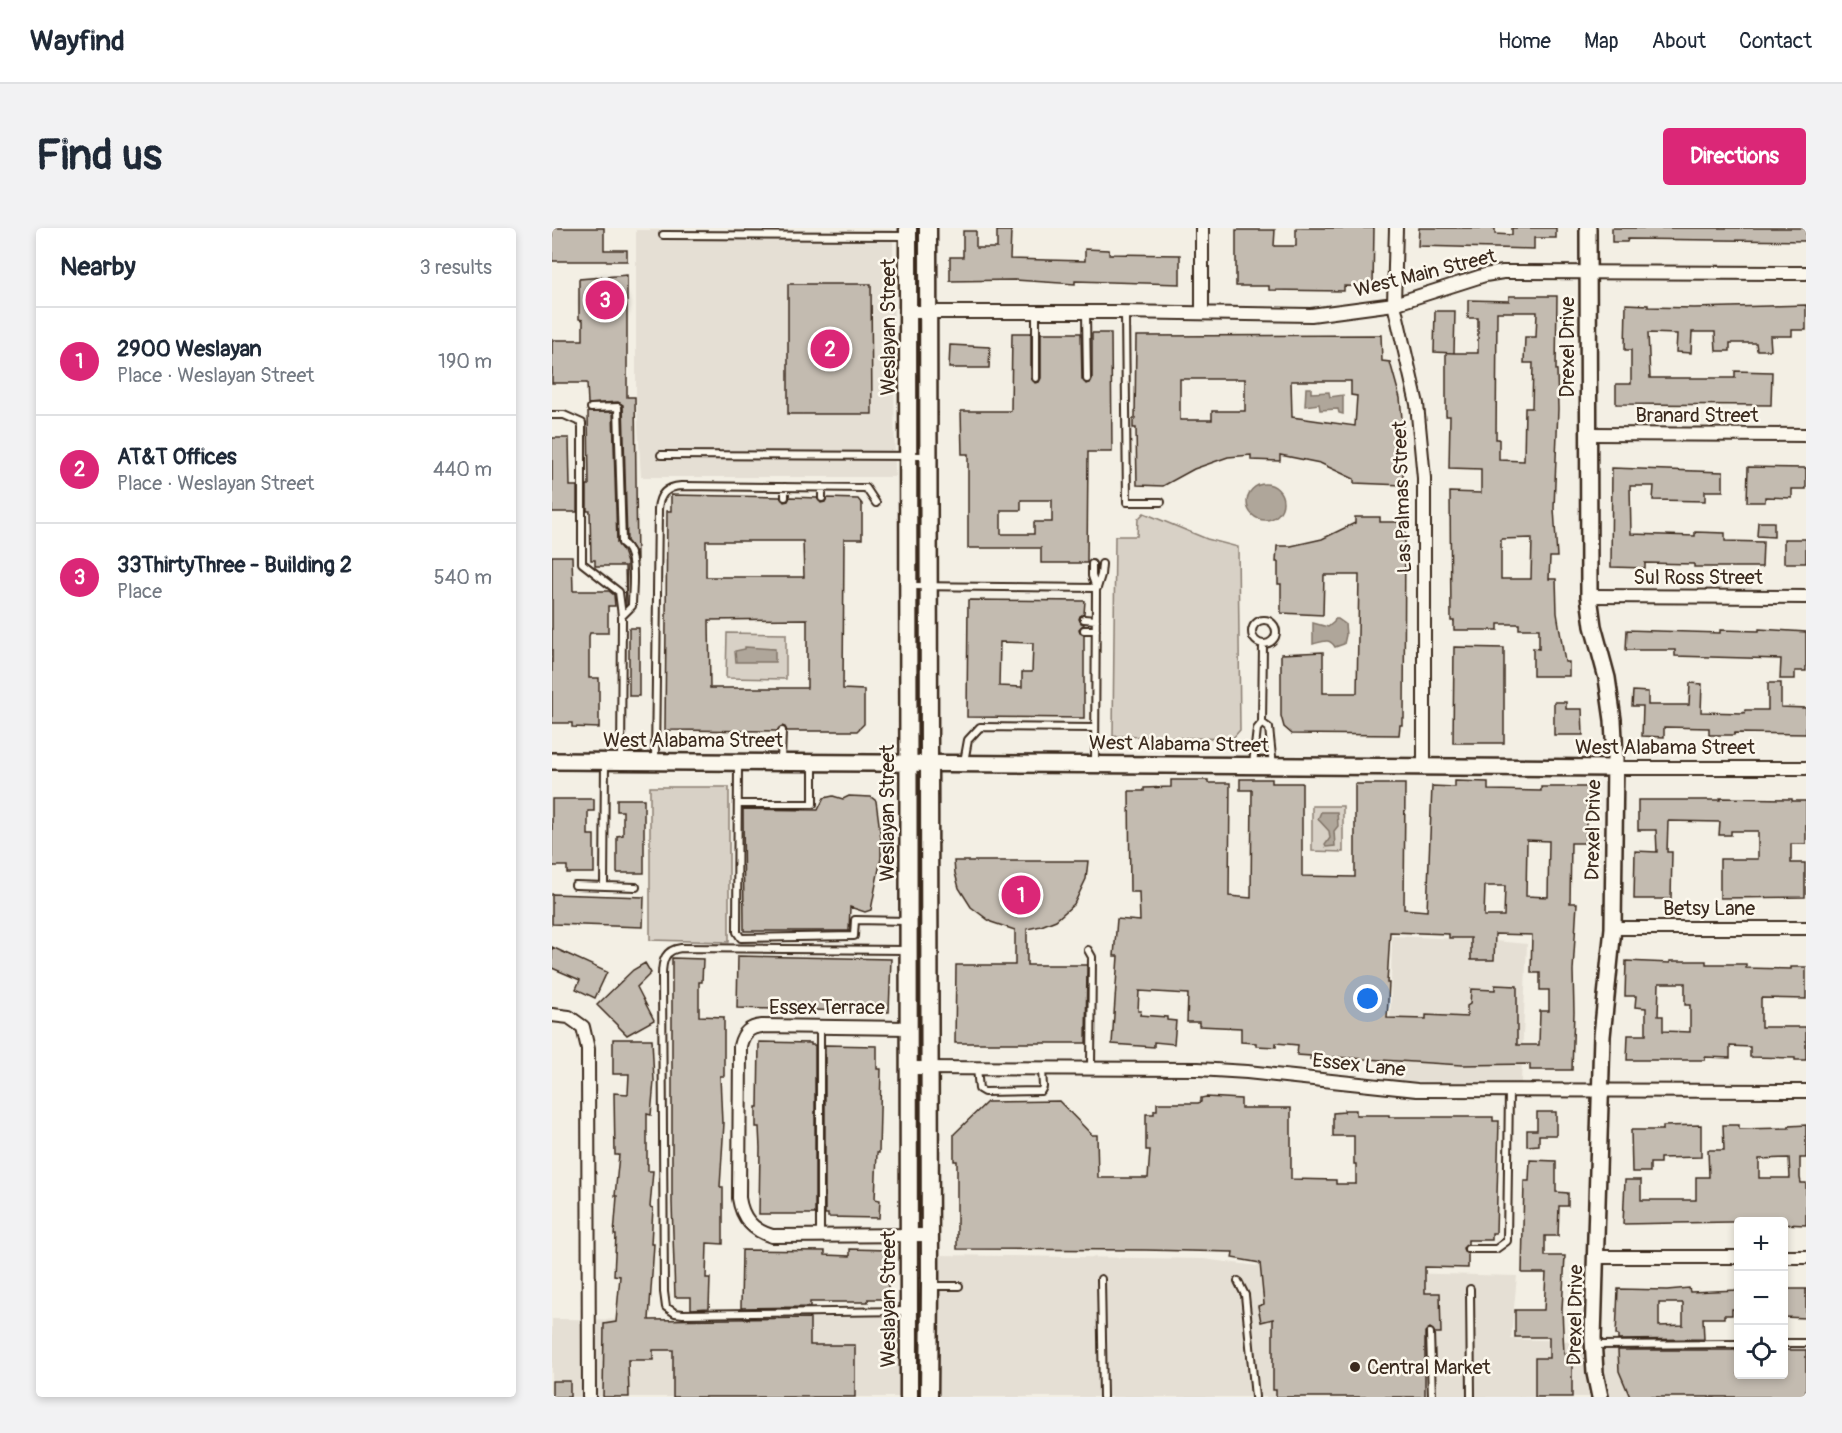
<!DOCTYPE html>
<meta charset="utf-8">
<style>
:root{--surface:#fff;--page:#f2f2f3;--text:#1f2937;--muted:#747a83;--line:#e0e1e3;--accent:#db2777}
body{margin:0;font-family:Pangolin,sans-serif;background:var(--page);color:var(--text)}
.controls{position:absolute;right:18px;bottom:18px;display:grid;overflow:hidden;border-radius:6px;box-shadow:0 3px 9px #0003}
.controls button{width:54px;height:54px;display:grid;place-items:center;padding:0;border:0;border-bottom:2px solid var(--line);background:var(--surface);color:var(--text);font:30px sans-serif}
.you{position:absolute;left:816px;top:771px;width:21px;height:21px;margin:-15px;border:4px solid #fff;border-radius:50%;background:#1a73e8;box-shadow:0 0 0 9px #1a73e833}
.badge{display:grid;place-items:center;width:39px;height:39px;border-radius:50%;background:var(--accent);color:#fff;font-size:20px;font-weight:700}
.pin{position:absolute;translate:-50% -50%;border:3px solid #fff;box-shadow:0 2px 6px #0006}
.list{margin:0;padding:0;list-style:none}
h2{display:flex;justify-content:space-between;align-items:center;height:78px;margin:0;padding:0 24px;font-size:26px}
h2 small{font-size:20px;font-weight:400;color:var(--muted)}
.list li{display:grid;grid-template-columns:39px 1fr auto;gap:18px;align-items:center;box-sizing:border-box;height:108px;padding:0 24px;border-top:2px solid var(--line)}
.list b{display:block;font-size:22px;white-space:nowrap}
.list p{margin:0;font-size:20px;white-space:nowrap;color:var(--muted)}
.list em{font-size:20px;font-style:normal;color:var(--muted)}
.icon{flex:none;width:33px;height:33px;fill:none;stroke:currentColor;stroke-width:2;stroke-linecap:round;stroke-linejoin:round}
.map{position:relative;flex:none;width:1254px;height:1169px;overflow:hidden;border-radius:6px}
header{display:flex;align-items:center;gap:36px;box-sizing:border-box;height:84px;padding:0 30px;background:var(--surface);border-bottom:2px solid var(--line)}
header strong{font-size:28px}
nav{display:flex;gap:33px;margin-inline-start:auto;font-size:21px}
.intro{display:flex;align-items:center;justify-content:space-between;box-sizing:border-box;height:144px;padding:0 36px}
h1{margin:0;font-size:42px}
.button{padding:15px 27px;border-radius:6px;background:var(--accent);color:#fff;font-size:21px;font-weight:700}
main{display:flex;gap:36px;padding:0 36px}
aside{flex:1;background:var(--surface);border-radius:6px;box-shadow:0 3px 9px #0003}
.map>svg:first-child{display:block}
.built{fill:#e5dfd4}
.green{fill:#d8d1c6;stroke:#8a7e72;stroke-width:1.5}
.water{fill:#afa69a;stroke:#817468;stroke-width:1.5}
.building{fill:#c3bbb0;stroke:#3b2a1e;stroke-width:1.5;fill-rule:evenodd}
.lines{fill:none;stroke-linecap:round;stroke-linejoin:round}
.service-casing{stroke:#3b2a1e;stroke-width:10}
.minor-casing{stroke:#3b2a1e;stroke-width:16}
.tertiary-casing{stroke:#3b2a1e;stroke-width:20}
.secondary-casing{stroke:#3b2a1e;stroke-width:21}
.service{stroke:#fbf7ec;stroke-width:6}
.minor{stroke:#fbf7ec;stroke-width:12}
.tertiary{stroke:#fbf7ec;stroke-width:15}
.secondary{stroke:#fbf7ec;stroke-width:16}
.poi-dot{fill:#3b2a1e;stroke:#fbf7ec;stroke-width:2}
.labels{text-anchor:middle;dominant-baseline:central;stroke-width:5;stroke-linejoin:round;paint-order:stroke}
.street-label{font-size:20px;fill:#3b2a1e;stroke:#fbf7ec}
.poi-label{font-size:20px;fill:#3b2a1e;stroke:#fbf7ec;text-anchor:start}
</style>
<header>
<strong>Wayfind</strong>
<nav><a>Home</a><a>Map</a><a>About</a><a>Contact</a></nav>
</header>
<div class="intro"><h1>Find us</h1><a class="button">Directions</a></div>
<main>
<aside>
<h2>Nearby<small>3 results</small></h2>
<ul class="list">
<li><span class="badge">1</span><div><b>2900 Weslayan</b><p>Place · Weslayan Street</p></div><em>190 m</em></li>
<li><span class="badge">2</span><div><b>AT&amp;T Offices</b><p>Place · Weslayan Street</p></div><em>440 m</em></li>
<li><span class="badge">3</span><div><b>33ThirtyThree - Building 2</b><p>Place</p></div><em>540 m</em></li>
</ul>
</aside>
<div class="map">
<svg width="1254" height="1169" viewBox="0 0 1254 1169">
<rect width="100%" height="100%" fill="#f3efe4"/>
<filter id="ink" filterUnits="userSpaceOnUse"><feTurbulence type="fractalNoise" baseFrequency=".0167" numOctaves="2"/><feDisplacementMap in="SourceGraphic" scale="12" xChannelSelector="R" yChannelSelector="G"/><feConvolveMatrix kernelMatrix="1 2 1 2 8 2 1 2 1" color-interpolation-filters="sRGB"/></filter>
<g filter="url(#ink)">
<path class="built" d="M84 2H341L343 249H89L84 164Z
M840 708 932 712 975 716 969 855 837 853Z
M385 1027 651 1031 736 1042 965 1048 959 1111 1047 1114 1186 1112V1146H1232V1112H1254V1169H0V1091L107 1092 384 1087Z"/>
<path class="green" d="M592 285 655 311 686 319 688 502 680 511 561 508 563 308H585L586 291Z
M175 405 234 406V451L174 450Z
M98 559H177V714L98 712Z
M760 578H791V624L760 623Z"/>
<path class="water" d="M754 160H759V165L777 164 778 169 791 167V186L787 185 786 181 768 182 767 176 753 178Z
M695 274a18 18 0 1 1 36 0a18 18 0 1 1-36 0Z
M783 391H786L793 396 794 407 792 416 783 419C777 409 770 414 761 416V395L776 399 782 394Z
M193 419 223 421V434H184L183 423 193 421Z
M769 584H785L786 598 782 603 783 618 774 619 773 617 778 610 777 603 766 591Z"/>
<path class="building" d="M0 0H52V22H75V33H0Z
M744 0H822L821 59 792 58V63L717 62V58H684V2H723L722 18H744Z
M867 0H943V6L960 7V0H1004V10H982V21L866 18Z
M1060 0H1254V13L1076 11 1075 14H1060Z
M411 3H424V20H445V3H459L458 31 533 33V21L557 22V26L628 27V56L523 53V56L463 52 398 53V29H411Z
M75 47V169H83L85 335 83 324 75 313 71 177 66 174 36 176 35 155H0V112H31V92L27 91V51Z
M236 56H319L320 186H236Z
M957 68H1005L1004 142H1005L1006 181 1002 280 1005 329H998L997 351H1004L1005 385 1013 434H1017V448H981V420L987 421V401H967V396H946V402H902V393H899L898 264 929 265V241L897 240 898 188H894V125H926V90H916V72L957 73ZM945 84H985L984 109H973L972 135H981L980 180H973L972 233 947 232V211H944ZM980 310 979 351H949V311Z
M1074 76 1096 77V79L1142 80 1254 77V102H1240V108H1218L1219 122H1205L1204 115H1178V123H1164L1163 104H1140L1139 125 1124 124 1125 106 1096 105 1098 150H1183V143L1220 144 1219 177 1064 176V156H1079V122H1073Z
M883 83H903L902 125 882 124Z
M460 105H479V150L483 155 487 154 489 150V105H529L530 151 534 156 538 155 540 151V105H559L560 224H536L535 335H489V320H416V226H410L409 183H459ZM469 272H500V294H482V306H449V282H469Z
M829 107 830 133 838 134 848 170 851 201V257L802 255V251L768 235 728 227V233L699 232V227L676 229 642 241 611 258 585 257 584 200H581V191H583L584 108ZM628 151H693V183H660V192H628ZM739 153H799V167L805 168 803 198 740 189Z
M398 117 438 119 437 140H397Z
M36 184H61L65 315 71 323 75 335 74 377 73 338H43V332H39L38 283H35V257H37Z
M0 210H17L18 258H25V284H0Z
M1196 239 1254 240V261H1240V270L1213 269V274H1195Z
M1060 240 1171 244V263H1153V273L1101 272 1102 258H1078L1079 306 1143 308V304L1173 305V313L1211 314 1210 339H1142V336L1093 335V340L1059 339Z
M119 267 228 269 232 274 236 273 238 269 265 270 269 275 273 274 275 270 306 271 310 276V311H292L291 461 312 462V496L305 503H235L233 499 230 498 225 503 113 502 115 283H119ZM154 313H251L252 349H154ZM255 391V460H158L157 392Z
M803 289H828V294H845L853 303 852 490H850V497H848L847 507 740 506 732 499 729 488V426L771 424V465H805L807 347H772L771 387 729 385V356H726V334H724L725 318H739L770 311 803 295Z
M1206 294H1222V309L1205 308Z
M1232 311H1254V335H1232Z
M0 328H20L21 363H57L62 367 63 378H56V405H38L37 408V450H47V500L20 499V495H0Z
M416 372 533 373 532 386 528 388 527 391 529 395 532 396 527 401 528 405 532 407V490L415 489ZM448 414 481 415 480 444H470V459L447 458Z
M77 400H87V468H77Z
M1207 401 1254 404V443H1243V451H1228L1229 431 1123 428V422H1074L1075 402 1168 405V402L1207 403Z
M902 419 952 420V515H901Z
M1138 455 1150 456 1149 484 1192 485 1193 482H1216V455H1229V479L1254 480V506L1183 505 1182 507H1157V500L1112 499V509L1090 508 1091 478H1080L1081 463 1096 464V477H1137Z
M1002 474H1014V481H1030L1031 507H1002Z
M688 551H720V555H750V648L803 649V556H853L852 681 875 683 880 558 903 559V553L936 554V562L989 563V559H1036L1033 615H1019L1018 675H1025L1021 743 1022 784 1020 842H978V836L910 837 782 829V833L758 831 759 828 745 827 746 817 724 815V819L704 818V815L689 814V800L647 798V794H635L636 766 587 763 586 783H589L588 787 615 789V792L624 793 622 816 602 814V819L560 816 566 728H562L565 691 588 693 587 664H578L577 563H592V560L619 559V552H656V555H678L677 668 699 670 700 562H688ZM975 612 997 613 996 669 974 668ZM933 658H953L952 688H932ZM838 704 897 706V710H919V732H942L943 706 980 707 979 745H988V762H997V783H988L987 817H965V758L943 757V762L919 761 918 776 915 778V789L874 787V791L835 790 837 755H835Z
M281 568 291 571 297 568 319 569 324 573 329 611V630L319 682 313 684 298 679 297 703H192L191 581 266 582 272 570Z
M1168 570 1240 571V573H1254V616H1239V635H1253V669L1168 670V631H1206V603H1179V607H1167L1168 594 1116 593 1115 624H1120L1119 671H1082L1083 623 1105 624 1104 602H1086V572H1168Z
M0 571H42V583H36V607H42V645H15V638H0Z
M65 571H92V645H65V608L71 607V583H65Z
M402 633H536L534 651 522 676 504 692 489 698 475 701V737H535L534 815H403L404 737H463V702L439 694 419 679 407 660 403 645Z
M0 666 92 669 91 699 0 696Z
M0 719 55 744 43 770 24 761 28 752 0 740Z
M186 728 339 731 337 784 185 780Z
M120 730 151 731 150 754H147V788L172 789V848H168L170 895H172L168 959H171V1016L155 1015 154 1050H158L157 1080 139 1081V1069H123L120 975Z
M1074 733 1118 735V733H1154V736H1194V740L1239 741V739H1254V771L1209 770V799H1254V832H1243V830L1198 829V819L1178 818V830L1153 829V832H1075L1076 807H1094V780L1083 779 1084 768H1073ZM1107 755H1133V777H1138V804L1111 803V788H1106Z
M93 735 99 745 85 759 102 792 75 807 45 777 81 742Z
M61 811H100L102 853 99 887 95 886V936H96V943H101L98 979 101 980 99 1016H102L97 1092 258 1090V1117H303V1169H121V1122H101V1132H76L77 1169H51L52 1096 64 1094 68 1048 62 1047 64 1007H62L65 968H63L67 927H63L62 865 76 866 77 846H61Z
M207 814 259 815V817H263V986H207L208 920 207 899H204V879H206Z
M273 817 325 818V841H329L327 925H325L323 971 328 972 327 990 276 989V986H273Z
M654 869 689 871V880H739V951L784 952V956H804V936H802V908H781V885L792 884V882H804V887H837V889H941V893H947L944 1005H940V1012H916V1016L911 1020 912 1024 916 1026V1040L873 1039V1065H888L889 1105H883L878 1100 873 1104V1169H724V1162H721V1091L709 1094 706 1078 712 1076 708 1035 680 1030 681 1024 593 1022 405 1021V933H402V906L435 874 507 873 540 907H545L546 950H596L598 922H594V886H602V882H605V875H646L649 874V870Z
M985 884H1004V907H987V917L975 918V902H985Z
M1149 897V929L1108 930V935H1098V944H1080L1079 902H1111V898Z
M1171 897H1187V901L1237 900V898L1254 897V930H1248V950L1249 955H1254V997L1232 996V993L1071 996 1073 952H1089V972H1144V949H1157L1156 922H1172ZM1237 930 1238 950H1207V931Z
M978 932 1004 933V964L1016 965V978H1007L1006 1008H993V1028H1013L1010 1081 1012 1126H1020V1169H983V1130H997V1109H963V1082H992L994 1045H970L972 953H977Z
M298 1021 336 1022V1071H316V1074H258V1079L189 1080 190 1022 273 1023V1027L298 1028Z
M1137 1060 1138 1064 1186 1062V1081H1180V1087H1172V1090H1151L1152 1111 1066 1112V1107H1064L1066 1061 1115 1062ZM1107 1075H1131V1097L1107 1098Z
M1232 1061H1254V1090L1232 1089Z
M1066 1122H1186V1146H1232V1122H1254V1169H1078L1067 1143Z
M0 1153H18V1169H0Z"/>
<g class="lines">
<g class="service-casing">
<path id="service" d="M111 7 356 8
M534 85 535 151
M573 85 575 274H609
M484 150V85
M39 180 66 179 70 315C86 324 80 361 80 378L70 388
M0 187H12L30 195V335L67 364 70 388 69 532
M109 227 376 228
M233 259V269
M270 270V259
M540 336V348L544 360 543 535
M359 358 544 360
M545 360 549 347 550 336
M532 391 544 392
M700 404a12 12 0 1 1 24 0a12 12 0 1 1-24 0Z
M532 402H544
M710 495 717 500 721 538
M103 533 106 281C107 267 114 259 129 258L314 260 324 275
M229 533 230 503
M412 534 416 512 428 499 543 500
M186 536 185 704 189 710 302 708 303 692 356 693
M701 536 705 501 710 495 711 416
M186 576H261V534
M23 657 84 659
M52 658 53 533
M355 722 129 720C113 722 110 732 110 748L112 1064 114 1079 123 1085 131 1086 356 1083
M536 722 540 729 539 840
M425 840 427 861 432 864 489 863 491 859 490 841
M268 1007V799
M916 1021H944L955 1013 957 862
M549 1051 551 1169
M686 1053 693 1067 703 1169
M380 1058H407
M918 1061 919 1169
M878 1105 880 1169
M1232 1115H1254
M1043 1117 1186 1116"/>
</g>
<g class="minor-casing">
<path id="minor" d="M844 0 842 76 865 176 872 250V539
M358 84H565L759 87 842 76 933 47 951 44 1254 45
M650 85V0
M1036 206 1254 207
M1037 368 1254 369
M1063 540H1254
M1061 700H1254
M0 787 17 789 31 799 36 821 37 1169
M357 800 210 798C197 799 191 805 188 818L187 970C190 990 200 1002 220 1008L378 1007
M357 840 646 841 695 844 865 862 1254 863
M1045 1029H1186
M1232 1029H1254"/>
</g>
<g class="tertiary-casing">
<path id="tertiary" d="M1036 0 1037 368 1041 398 1055 450 1061 492 1063 530 1061 700 1050 808 1041 1110 1043 1145 1048 1169
M0 533 1063 540"/>
</g>
<g class="secondary-casing">
<path id="secondary" d="M356 0 357 1169
M376 0 378 1058 377 1169"/>
</g>
<use href="#service" class="service"/>
<use href="#minor" class="minor"/>
<use href="#tertiary" class="tertiary"/>
<use href="#secondary" class="secondary"/>
</g>
</g>
<circle class="poi-dot" cx="803" cy="1139" r="6"/>
<g class="labels">
<g class="street-label">
<text transform="translate(873 45) rotate(-14)">West Main Street</text>
<text transform="translate(336 99) rotate(-90)">Weslayan Street</text>
<text transform="translate(1015 119) rotate(-90)">Drexel Drive</text>
<text x="1145" y="187">Branard Street</text>
<text transform="translate(850 269) rotate(-92)">Las Palmas Street</text>
<text x="1146" y="349">Sul Ross Street</text>
<text x="141" y="512">West Alabama Street</text>
<text transform="translate(627 516) rotate(1)">West Alabama Street</text>
<text x="1113" y="519">West Alabama Street</text>
<text transform="translate(335 585) rotate(-90)">Weslayan Street</text>
<text transform="translate(1041 602) rotate(-89)">Drexel Drive</text>
<text x="1157" y="680">Betsy Lane</text>
<text x="275" y="779">Essex Terrace</text>
<text transform="translate(807 837) rotate(6)">Essex Lane</text>
<text transform="translate(336 1071) rotate(-90)">Weslayan Street</text>
<text transform="translate(1023 1087) rotate(-89)">Drexel Drive</text>
</g>
<g class="poi-label">
<text x="815" y="1139">Central Market</text>
</g>
</g>
</svg>
<div class="controls">
<button>+</button>
<button>−</button>
<button><svg class="icon" aria-label="locate" viewBox="0 0 24 24"><circle cx="12" cy="12" r="6"/><path d="M12 2v4M12 18v4M2 12h4M18 12h4"/></svg></button>
</div>
<div class="you"></div>
<div class="pin badge" style="left:469px;top:667px">1</div>
<div class="pin badge" style="left:278px;top:121px">2</div>
<div class="pin badge" style="left:53px;top:72px">3</div>
</div>
</main>
